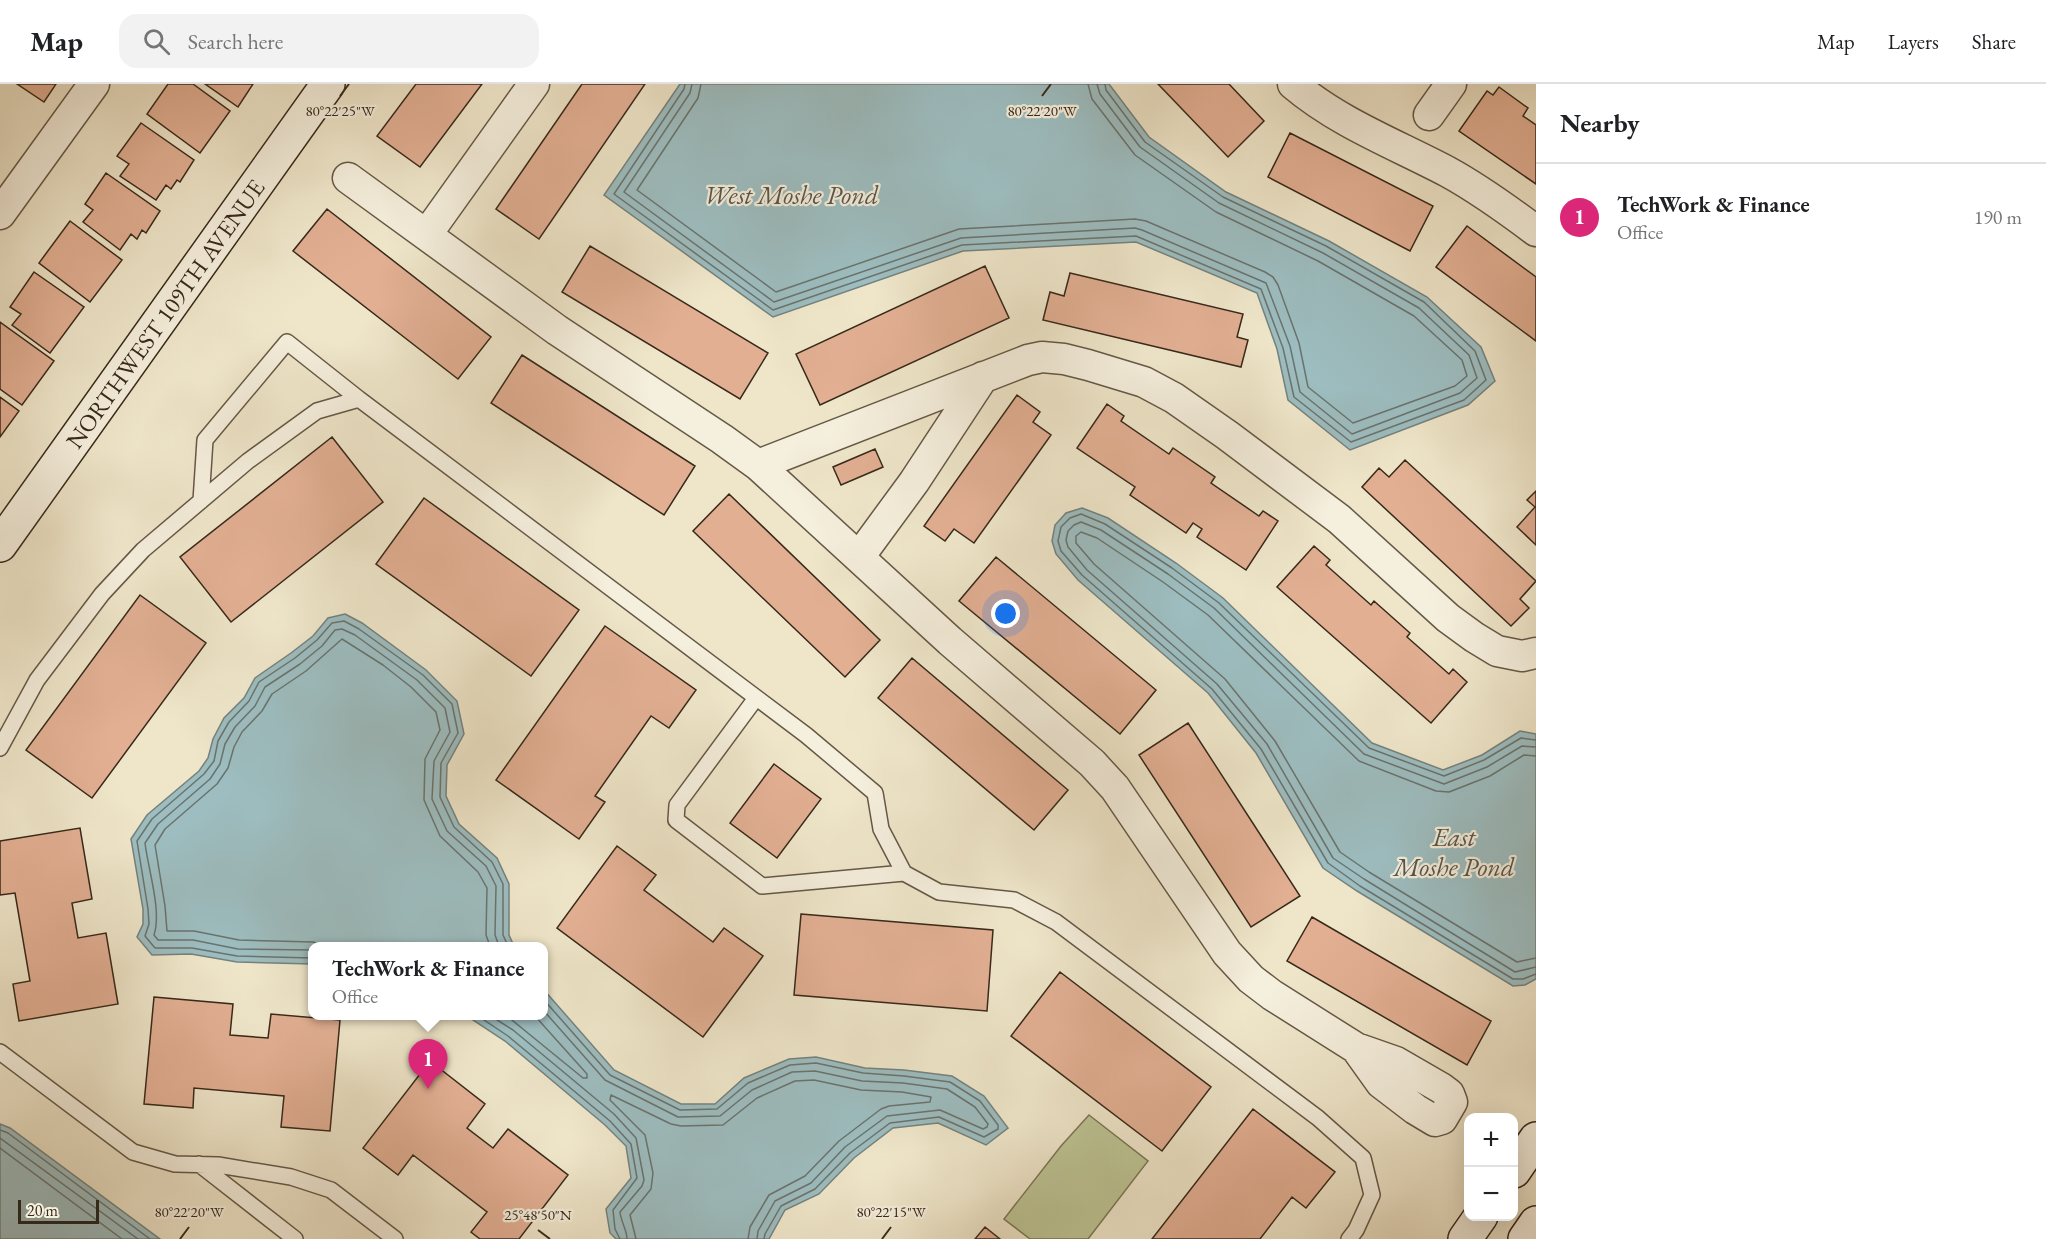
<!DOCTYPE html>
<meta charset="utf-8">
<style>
:root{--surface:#fff;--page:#f2f2f2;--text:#202124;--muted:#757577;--line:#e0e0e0;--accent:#db2777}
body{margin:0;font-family:"EB Garamond",serif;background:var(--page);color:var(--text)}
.controls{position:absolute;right:18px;bottom:18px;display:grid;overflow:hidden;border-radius:12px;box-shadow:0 6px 24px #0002}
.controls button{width:54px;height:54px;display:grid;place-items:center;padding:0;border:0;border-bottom:2px solid var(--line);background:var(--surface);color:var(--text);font:30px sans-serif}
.scale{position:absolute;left:18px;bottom:15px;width:81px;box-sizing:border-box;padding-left:6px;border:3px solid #37291a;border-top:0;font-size:16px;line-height:21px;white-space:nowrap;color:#37291a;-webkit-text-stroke:4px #f5efdd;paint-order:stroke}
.you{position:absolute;left:1006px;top:530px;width:21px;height:21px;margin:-15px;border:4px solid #fff;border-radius:50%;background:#1a73e8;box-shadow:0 0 0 9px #1a73e833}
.badge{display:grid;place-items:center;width:39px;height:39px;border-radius:50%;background:var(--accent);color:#fff;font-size:20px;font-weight:700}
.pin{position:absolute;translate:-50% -50px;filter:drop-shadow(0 2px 3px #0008)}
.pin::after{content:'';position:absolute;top:32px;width:21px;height:18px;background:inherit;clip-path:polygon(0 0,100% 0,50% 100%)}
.popup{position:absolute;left:308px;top:858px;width:240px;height:78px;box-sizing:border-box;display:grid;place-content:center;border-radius:12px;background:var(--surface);filter:drop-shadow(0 2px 4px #0005);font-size:20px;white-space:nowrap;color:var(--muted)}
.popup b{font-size:22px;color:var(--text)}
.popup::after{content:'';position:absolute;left:50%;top:100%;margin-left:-12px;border:12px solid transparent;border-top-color:var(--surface)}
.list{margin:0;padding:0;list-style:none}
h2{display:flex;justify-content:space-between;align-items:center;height:78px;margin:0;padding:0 24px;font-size:26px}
h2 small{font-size:20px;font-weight:400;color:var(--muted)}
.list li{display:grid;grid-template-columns:39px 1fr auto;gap:18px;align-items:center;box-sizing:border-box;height:108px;padding:0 24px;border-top:2px solid var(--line)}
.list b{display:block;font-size:22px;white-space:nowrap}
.list p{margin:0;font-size:20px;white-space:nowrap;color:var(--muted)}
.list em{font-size:20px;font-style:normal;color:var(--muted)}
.icon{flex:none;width:33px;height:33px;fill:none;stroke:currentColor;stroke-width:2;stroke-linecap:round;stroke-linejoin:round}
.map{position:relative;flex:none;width:1536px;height:1155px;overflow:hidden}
header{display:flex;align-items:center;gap:36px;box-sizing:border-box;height:84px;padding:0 30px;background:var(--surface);border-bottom:2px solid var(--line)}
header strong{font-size:28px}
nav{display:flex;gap:33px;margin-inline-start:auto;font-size:21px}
.search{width:420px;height:54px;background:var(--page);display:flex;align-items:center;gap:15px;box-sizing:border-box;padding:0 21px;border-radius:18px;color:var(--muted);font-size:22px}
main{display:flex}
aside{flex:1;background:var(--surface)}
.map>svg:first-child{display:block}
.green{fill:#bdc494;stroke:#7a7657;stroke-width:1.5}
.water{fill:#9dbdc0;stroke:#74827e;stroke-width:1.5}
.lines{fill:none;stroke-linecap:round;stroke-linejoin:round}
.shore{stroke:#6a736d;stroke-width:1.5}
.building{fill:#e2af93;stroke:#37291a;stroke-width:1.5}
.lane-casing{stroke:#655846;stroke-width:18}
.street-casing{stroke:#655846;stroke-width:33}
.secondary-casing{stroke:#37291a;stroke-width:36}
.lane{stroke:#f5efdd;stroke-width:15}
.street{stroke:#f5efdd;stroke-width:30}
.secondary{stroke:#f5efdd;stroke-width:33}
.ticks{fill:none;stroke:#37291a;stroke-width:2}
.labels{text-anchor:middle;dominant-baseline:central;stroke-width:4.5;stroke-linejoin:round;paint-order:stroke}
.street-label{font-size:24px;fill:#37291a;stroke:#f5efdd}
.water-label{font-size:26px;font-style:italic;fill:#56554c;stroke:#f5efdd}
.ticks-label{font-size:15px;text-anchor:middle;fill:#37291a;stroke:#f5efdd;stroke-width:4.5;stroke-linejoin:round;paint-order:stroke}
</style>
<header>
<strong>Map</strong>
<div class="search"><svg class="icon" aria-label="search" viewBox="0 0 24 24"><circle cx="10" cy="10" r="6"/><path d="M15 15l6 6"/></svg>Search here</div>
<nav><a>Map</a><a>Layers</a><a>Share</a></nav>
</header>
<main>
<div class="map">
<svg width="1536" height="1155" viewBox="0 0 1536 1155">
<rect width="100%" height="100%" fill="#efe6ca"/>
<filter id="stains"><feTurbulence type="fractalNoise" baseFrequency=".00333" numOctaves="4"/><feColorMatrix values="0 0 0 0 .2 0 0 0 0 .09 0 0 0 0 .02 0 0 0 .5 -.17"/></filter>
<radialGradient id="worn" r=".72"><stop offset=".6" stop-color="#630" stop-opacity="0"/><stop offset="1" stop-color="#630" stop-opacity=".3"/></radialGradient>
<path class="green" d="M1089 1031 1148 1077 1088 1155H1030L1004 1135 1061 1062Z"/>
<path class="water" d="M680 0H1109L1149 53 1226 108 1329 157 1427 213 1481 263 1495 297 1468 321 1350 366 1288 316 1277 265 1257 209 1136 158 963 167 773 233 604 111Z
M1082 424 1108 434 1176 479 1223 514 1372 659 1443 686 1482 671 1520 647 1536 650V895L1525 901 1513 902 1357 807 1323 784 1256 669 1208 609 1078 496 1056 470 1052 457 1055 441 1066 429Z
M345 530 362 539 426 586 457 617 464 650 447 681 446 712 459 740 497 774 509 800V851L514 862H312V880L237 878 191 870 152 871 137 853 143 840V825L131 755 147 731 199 687 208 674 213 655 224 634 244 614 255 594 291 569 313 552 328 534Z
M544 906 614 986 681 1020H715L744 994 789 975 816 973 865 984 904 986 952 992 984 1012 1008 1044 986 1061 938 1039 893 1044 854 1074 819 1110 785 1126 769 1155H616L610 1149 606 1125 631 1094 626 1062 605 1041 505 957 467 932H544Z
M0 1040 10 1044 160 1155H0Z"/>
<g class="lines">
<path class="shore" d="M685 0 684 5 614 110 773 226 962 161 1136 152 1261 205 1283 264 1294 313 1351 358 1464 316 1486 296 1475 267 1424 218 1326 162 1223 113 1145 58 1106 6 1105 0
M692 0 690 9 624 108 774 218 961 154 1135 144 1142 146 1266 199 1290 262 1300 308 1352 350 1460 309 1477 294 1469 271 1419 224 1323 169 1219 119 1140 63 1100 10 1097 0
M701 0 698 14 637 106 776 208 959 145 1135 135 1146 137 1265 188 1273 193 1278 201 1299 259 1308 303 1353 339 1455 302 1467 292 1462 276 1414 232 1318 177 1216 128 1135 71 1092 15 1088 0
M1536 656 1521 654 1484 676 1444 692 1369 664 1219 519 1172 484 1105 440 1081 430 1070 434 1061 443 1058 457 1061 467 1082 491 1212 605 1261 665 1328 779 1360 802 1513 895H1523L1536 890
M1536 663 1522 662 1487 683 1444 700 1364 670 1214 524 1168 490 1101 446 1081 438 1074 441 1068 447 1066 456 1068 463 1087 486 1217 600 1267 660 1333 774 1364 795 1515 888 1536 883
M1536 672 1524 671 1490 692 1449 708 1436 707 1359 677 1208 531 1163 498 1097 454 1081 448 1076 452V459L1094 480 1225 595 1275 657 1340 768 1369 788 1517 878 1536 874
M326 862 313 858 239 856 194 847H167L165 822 155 761 165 745 217 700 228 684 234 663 242 648 262 627 272 610 306 587 342 555 383 581 411 603 436 628 440 646 425 675 424 716 440 752 478 788 487 804 486 851 490 862
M312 866 238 865 193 856H158L154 851C162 827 148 785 145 759L158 740 210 695 220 680 225 660 235 643 255 622 265 603 300 580 322 562 335 546 342 545 355 551 417 596 445 624 450 648 434 677 432 715 447 747 486 782 496 802 495 851 499 862
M312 874 237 872 192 864H155L145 852 149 840 148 825 137 757 152 735 204 690 214 677 218 657 229 638 249 617 259 598 295 574 317 556 332 539 344 537 359 545 423 591 452 620 458 649 441 679 440 713 454 743 492 778 503 800V851L508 862
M544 916 610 991 680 1026 717 1025 748 999 790 981 816 979 863 989 904 992 950 998 980 1017 998 1041V1045L984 1053 939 1033 890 1039 850 1069 815 1105 781 1122 765 1150 764 1155
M544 927 605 996 678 1033 720 1032 752 1006 792 988 815 987 862 997 903 999 947 1005 975 1023 988 1040 987 1043 983 1045 940 1026 887 1032 845 1063 811 1099 775 1117 758 1147 757 1155
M478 932 508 952 610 1037 631 1060 637 1094 613 1126 615 1145 620 1155
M491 932 513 946 614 1030 636 1054 644 1096 642 1102 620 1128C621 1138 627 1146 627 1155
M507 932 583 994H587V990L535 932
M0 1046 8 1049 150 1155
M0 1054 138 1155
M0 1064 122 1155
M636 1155 630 1131 651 1105 653 1089 645 1051 610 1016 611 1011 671 1040 681 1042 723 1041 757 1014 795 997 814 996 861 1006 902 1008 931 1013 930 1018 889 1022 881 1025 839 1057 805 1092 769 1111 750 1143 748 1155"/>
</g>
<path class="building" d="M17 0H56L44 18Z
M168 0H193L230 27 200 69 147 30Z
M205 0H253L238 23Z
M416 0H482L420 83 377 52Z
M582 0H645L539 155 496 125Z
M1158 0H1229L1264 37 1228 73Z
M1499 3 1528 24 1523 32 1536 41V100L1459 47 1487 7 1493 11Z
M141 39 194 76 180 98 177 96 171 105 166 101 156 116 120 92 129 80 117 72Z
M1290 49 1433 122 1410 167 1268 93Z
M106 89 160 127 146 149 142 146 137 155 131 150 120 166 83 138 93 126 85 120Z
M327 125 491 253 458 295 293 167Z
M70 137 122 176 90 218 39 179Z
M1467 142 1536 193V257L1436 183Z
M590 162 768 269 740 315 562 208Z
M985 182 1009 234 820 321 796 270Z
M34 188 84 223 50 269 12 241 21 230 10 223Z
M1070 189 1243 230 1237 253 1248 256 1241 283 1043 236 1050 208 1064 212Z
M0 238 54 277 22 321 0 305Z
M522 271 695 382 664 431 491 319Z
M1017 311 1040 328 1033 338 1051 351 974 459 954 445 945 457 924 442Z
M0 313 19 327 0 353Z
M1107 320 1124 332 1121 337 1169 370 1173 364 1215 393 1211 399 1259 432 1263 427 1278 437 1246 486 1197 453 1202 445 1193 439 1186 449 1130 411 1135 403 1077 364Z
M332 353 383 418 231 538 180 473Z
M875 365 883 383 841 401 833 383Z
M1405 376 1536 497 1520 515 1529 524 1511 542 1362 403 1379 384 1389 393Z
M1536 407V461L1517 443 1535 423 1527 416Z
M729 410 880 556 845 593 693 447Z
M424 414 579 526 531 592 376 480Z
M1314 462 1330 476 1326 481 1371 521 1374 517 1410 549 1407 553 1449 590 1453 585 1467 598 1431 639 1277 503Z
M996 473 1156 606 1120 650 959 517Z
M140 511 206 559 92 714 26 666Z
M605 542 696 606 669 644 651 632 595 712 605 718 579 755 496 696Z
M912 574 1068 706 1034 746 878 614Z
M1188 639 1300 812 1251 843 1139 671Z
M774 680 821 715 777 774 730 739Z
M80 744 92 815 72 819 78 854 106 849 118 920 19 937 13 900 30 897 15 809 0 811V757Z
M617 762 656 791 644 806 713 858 724 844 763 872 703 953 557 844Z
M801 830 993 846 987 927 794 911Z
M1312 833 1491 937 1467 981 1287 877Z
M1060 888 1211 1003 1162 1067 1011 952Z
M154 913 233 920 230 951 268 954 271 930 340 936 330 1047 281 1043 284 1012 194 1004 193 1024 144 1020Z
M430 977 485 1020 467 1044 493 1064 508 1045 568 1091 519 1155H480L471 1148 487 1128 413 1071 398 1091 363 1064Z
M1253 1025 1335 1088 1306 1124 1292 1113 1260 1155H1152Z
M985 1143 1000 1155H975Z"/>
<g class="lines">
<g class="lane-casing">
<path id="lane" d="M201 417 205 356 287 258 359 315 806 651 875 709 881 745 904 789 939 808 1014 816 1056 838 1318 1034 1363 1074 1372 1111 1356 1146 1349 1155
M756 614 677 721 676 736 762 802 904 789
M0 664 37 596 102 510 143 466 248 377 317 327 359 315
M0 968 133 1068 175 1080 218 1081 291 1093 331 1106 395 1155
M199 1080 295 1155"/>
</g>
<g class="street-casing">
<path id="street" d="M1293 0C1339 39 1395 60 1448 88 1479 105 1508 126 1536 147
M1429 31 1451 0
M348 94 557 246 722 355 758 381 950 557 1092 679 1115 704 1227 869 1251 895 1272 911 1356 964 1396 978 1441 1004 1449 1010 1452 1018 1442 1035 1435 1037 1415 1025 1381 999 1356 964
M0 130 94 0
M427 150 534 0
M758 381 1028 276 1042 273 1064 275 1088 281 1144 298 1174 314 1227 351 1339 435 1448 534 1474 553 1497 567 1522 572 1536 569
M859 473 914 398 983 293"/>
</g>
<g class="secondary-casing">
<g id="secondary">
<path id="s1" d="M0 461 328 0"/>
<path d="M1514 1087 1536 1055"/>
<path d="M1465 1155 1481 1132"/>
<path d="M1525 1155 1536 1139"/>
</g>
</g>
<use href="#lane" class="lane"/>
<use href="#street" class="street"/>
<use href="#secondary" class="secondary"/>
</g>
<path class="ticks" d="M340 12 349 0M1042 12 1051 0M538 1146 550 1155M180 1155 189 1143M882 1155 891 1143"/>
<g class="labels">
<g class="street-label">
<text stroke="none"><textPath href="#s1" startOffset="284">NORTHWEST 109TH AVENUE</textPath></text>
</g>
<g class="water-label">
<text x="791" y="111">West Moshe Pond</text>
<text x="1454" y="753">East<tspan x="1454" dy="30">Moshe Pond</tspan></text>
</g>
</g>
<g class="ticks-label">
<text x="340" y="32">80°22'25"W</text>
<text x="1042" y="32">80°22'20"W</text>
<text x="189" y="1133">80°22'20"W</text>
<text x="891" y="1133">80°22'15"W</text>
<text x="538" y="1136">25°48'50"N</text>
</g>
<rect width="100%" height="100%" filter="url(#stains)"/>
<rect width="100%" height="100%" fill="url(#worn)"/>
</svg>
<div class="controls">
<button>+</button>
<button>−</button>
</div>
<div class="scale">20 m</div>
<div class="you"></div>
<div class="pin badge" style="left:428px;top:1005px">1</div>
<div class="popup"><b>TechWork &amp; Finance</b>Office</div>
</div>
<aside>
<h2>Nearby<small></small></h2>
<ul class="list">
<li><span class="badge">1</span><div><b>TechWork &amp; Finance</b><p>Office</p></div><em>190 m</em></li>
</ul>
</aside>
</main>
